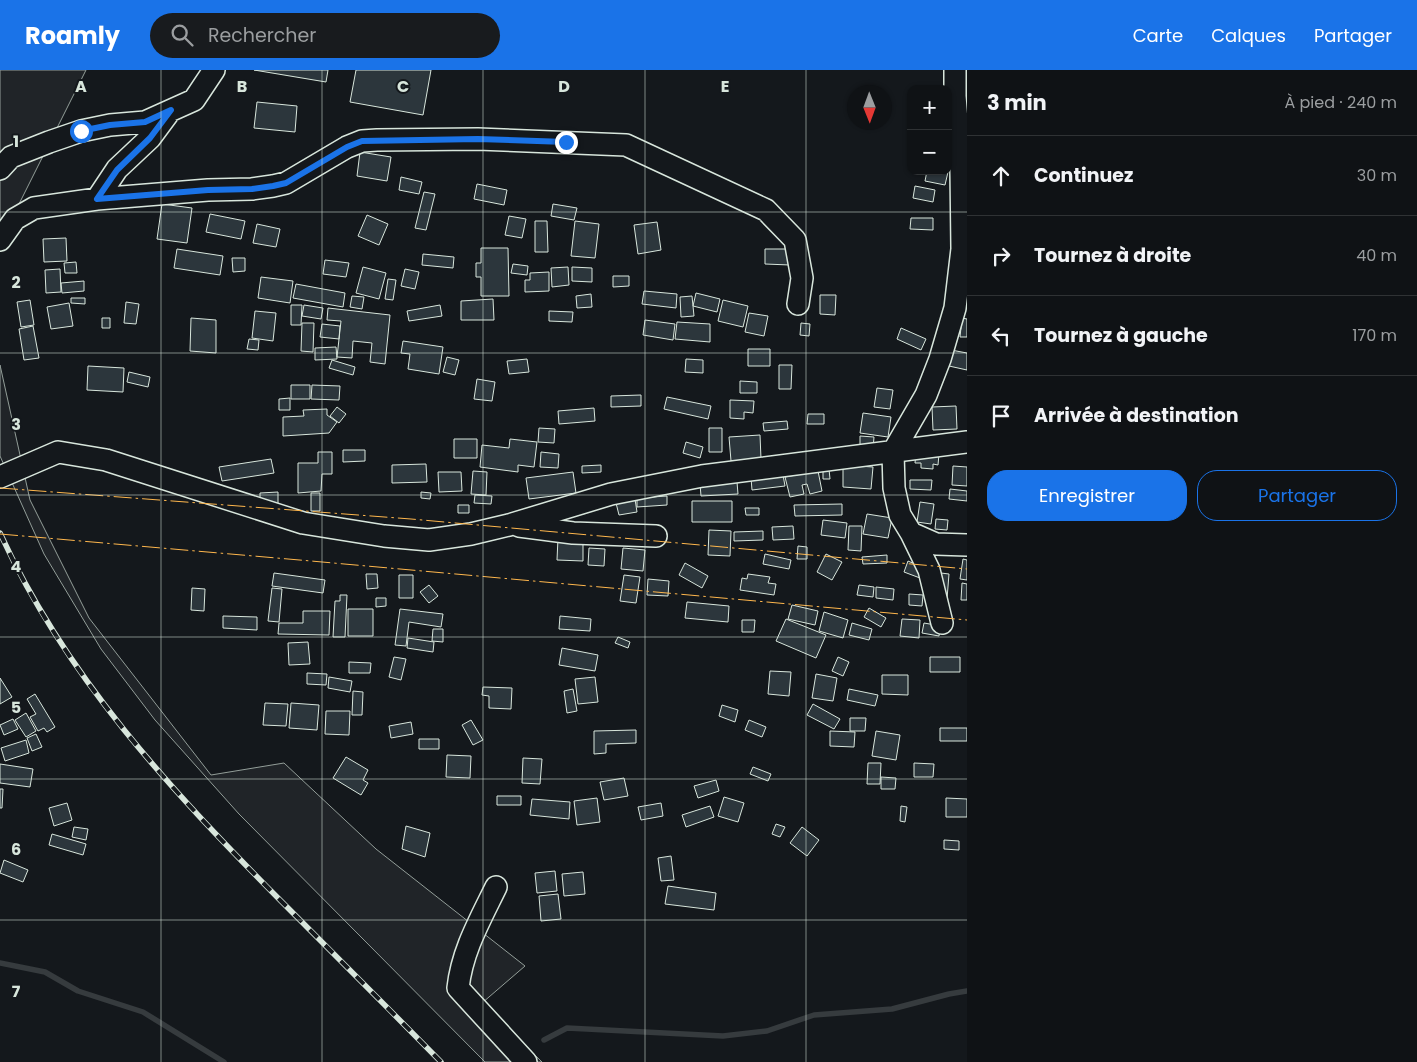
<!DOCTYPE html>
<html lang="fr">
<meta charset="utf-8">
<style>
:root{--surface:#0f1215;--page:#181b1e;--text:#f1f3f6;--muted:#9b9ea0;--line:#2f3234;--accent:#1a73e8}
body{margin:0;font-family:Poppins,sans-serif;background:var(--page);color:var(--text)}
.controls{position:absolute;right:15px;top:15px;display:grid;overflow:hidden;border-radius:10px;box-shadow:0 1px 4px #0004}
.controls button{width:45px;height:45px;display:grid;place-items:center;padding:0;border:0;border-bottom:1px solid var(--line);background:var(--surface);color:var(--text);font:25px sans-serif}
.compass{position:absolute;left:847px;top:15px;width:45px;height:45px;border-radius:50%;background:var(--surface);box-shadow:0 1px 4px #0004;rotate:179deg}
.stop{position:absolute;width:15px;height:15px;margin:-11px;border:4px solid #1a73e8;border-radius:50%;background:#fff}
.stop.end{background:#1a73e8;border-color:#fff;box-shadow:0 1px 5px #0008}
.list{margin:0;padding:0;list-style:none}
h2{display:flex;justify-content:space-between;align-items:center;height:65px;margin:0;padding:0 20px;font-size:21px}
h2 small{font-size:16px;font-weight:400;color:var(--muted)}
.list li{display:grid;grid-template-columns:32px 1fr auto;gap:15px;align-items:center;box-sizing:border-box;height:80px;padding:0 20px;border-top:1px solid var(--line)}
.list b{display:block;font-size:19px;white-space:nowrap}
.list em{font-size:16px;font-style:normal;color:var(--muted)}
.actions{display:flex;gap:10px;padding:15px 20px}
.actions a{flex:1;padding:11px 0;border:1px solid var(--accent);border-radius:20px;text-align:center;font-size:18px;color:var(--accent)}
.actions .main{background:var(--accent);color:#fff}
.icon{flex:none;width:28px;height:28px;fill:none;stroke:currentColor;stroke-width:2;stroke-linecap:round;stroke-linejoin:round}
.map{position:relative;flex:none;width:967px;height:992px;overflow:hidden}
header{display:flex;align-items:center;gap:30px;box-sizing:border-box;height:70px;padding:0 25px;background:var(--accent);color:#fff}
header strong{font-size:24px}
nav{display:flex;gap:28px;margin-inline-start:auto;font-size:18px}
.search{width:350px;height:45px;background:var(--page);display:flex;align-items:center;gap:12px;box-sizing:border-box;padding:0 18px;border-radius:28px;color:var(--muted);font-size:19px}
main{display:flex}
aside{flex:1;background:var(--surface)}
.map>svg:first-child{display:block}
.green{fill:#202428;stroke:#939e99}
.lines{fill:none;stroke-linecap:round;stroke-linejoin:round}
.stream{stroke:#363b3e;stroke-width:5.5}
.building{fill:#2c363c;stroke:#d8e6dc}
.minor-casing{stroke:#d8e6dc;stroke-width:24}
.minor{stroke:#14181c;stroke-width:21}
.rail-casing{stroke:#d8e6dc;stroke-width:5.5}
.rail{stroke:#14181c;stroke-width:4;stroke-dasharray:11;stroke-linecap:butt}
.power{stroke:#ffb74d;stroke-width:1;stroke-dasharray:18 4 2.5 4;stroke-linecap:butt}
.route{stroke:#1a73e8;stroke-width:6}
.grid{fill:none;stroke:#d8e6dc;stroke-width:1;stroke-opacity:0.55}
.grid-label{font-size:16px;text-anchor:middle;font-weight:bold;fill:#d8e6dc;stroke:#14181c;stroke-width:4;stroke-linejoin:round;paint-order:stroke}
</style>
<header>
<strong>Roamly</strong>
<div class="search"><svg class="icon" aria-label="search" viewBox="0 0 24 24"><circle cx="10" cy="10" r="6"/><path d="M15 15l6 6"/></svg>Rechercher</div>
<nav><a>Carte</a><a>Calques</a><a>Partager</a></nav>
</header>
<main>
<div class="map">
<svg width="967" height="992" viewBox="0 0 967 992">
<rect width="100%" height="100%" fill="#14181c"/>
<path class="green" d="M0 0H86L0 172Z
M0 295 30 430 89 548 211 705 284 693 376 779 525 896 482 933 542 992H485L239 744 155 650 101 579 44 484 0 386Z"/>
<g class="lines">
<path class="stream" d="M0 893 45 902 78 921 143 942 224 992
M544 970 567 958 723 966 767 961 814 945 892 939 949 924 967 921"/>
</g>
<path class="building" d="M254 0H328L326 12Z
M356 0H431L423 45 350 32Z
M257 32 297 36 295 62 254 58Z
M360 82 391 87 387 111 357 106Z
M927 101 948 102 945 115 925 111Z
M401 107 422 112 419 124 399 120Z
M477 114 507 120 504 135 474 129Z
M915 116 935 120 933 132 913 128Z
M424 122 435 124 426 160 415 158Z
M162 134 192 138 187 173 157 169Z
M553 134 577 138 574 150 551 146Z
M210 144 245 151 241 169 206 162Z
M367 145 388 154 379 175 358 166Z
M509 146 526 149 522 168 505 165Z
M911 148H933V160L910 159Z
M535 151H547L548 182H535Z
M575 151 599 154 595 188 571 186Z
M657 152 661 180 638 184 634 155Z
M257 154 280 159 276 177 253 173Z
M66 168 67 191 44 192 43 169Z
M481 178H508L509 226H481V207H476V193H481Z
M177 179 223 186 220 205 174 198Z
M765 179H791L790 195 765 194Z
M423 184 454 187 453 198 422 195Z
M232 188H245V201L233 202Z
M325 190 349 193 346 207 323 204Z
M76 192 77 203H65L64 193Z
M513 194 528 196 527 205 511 203Z
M363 197 386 203 379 229 356 223Z
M568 197 569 215 552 217 551 198Z
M572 197 592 198V212L572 211Z
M60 199 61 222 46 223 45 200Z
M405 199 419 202 415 219 401 216Z
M549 202V221L525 222V210H530V203Z
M613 206H629V216L613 217Z
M261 207 293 211 290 233 258 228Z
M388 209 396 210 393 230 385 229Z
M84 211V221L62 223 61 213Z
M296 214 345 223 343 237 293 228Z
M644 221 677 224 676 238 642 234Z
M696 223 720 229 717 242 693 236Z
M591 224 592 237 577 238 576 226Z
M820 225H836L835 245 820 244Z
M352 226 364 227 362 239 350 237Z
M692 226 694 246 681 247 680 227Z
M71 228H85V234L71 233Z
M493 229 494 250H461V231Z
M30 230 34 255 21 257 17 232Z
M723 230 748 236 743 257 718 251Z
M126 232 139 234 136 254 124 253Z
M69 233 73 256 51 259 47 237Z
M291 235H302L301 255H291Z
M304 235 323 238 321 249 302 246Z
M440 235 442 246 409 251 407 241Z
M328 238 390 245 385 294 370 292 372 273 353 271 352 288 337 287 341 251 327 250Z
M255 241 276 243 273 271 252 268Z
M549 241 573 242 572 252 549 251Z
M749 243 768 246 764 266 745 262Z
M102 248H110V258H102Z
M191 248 216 250V283L190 281Z
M962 248 967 249V267H960Z
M645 250 675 254 673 270 643 265Z
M677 252 710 254V272L675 269Z
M302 253H314L313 282 301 281Z
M801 253 810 254 809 266 800 265Z
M322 254 340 256 339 269 320 267Z
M33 256 39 288 24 290 19 259Z
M901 258 926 269 921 280 897 269Z
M249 269 259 270 258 280 247 279Z
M403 271 443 277 439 304 408 299 410 284 401 283Z
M336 277 337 289 315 290V278Z
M748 279H770V296H748Z
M951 280 967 283V300L949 296Z
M447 287 459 290 455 305 443 302Z
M527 289 529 302 509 304 507 291Z
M686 289 703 290V303L685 302Z
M332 290 355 297 353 305 329 298Z
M779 295H792L791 319H779Z
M88 296 124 298 123 322 87 320Z
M129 302 150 307 148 317 127 312Z
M477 309 495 312 492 331 474 329Z
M740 311 757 312V323H740Z
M291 315H310V329H291Z
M312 315 340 316 339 330 311 329Z
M877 318 893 320 890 339 874 337Z
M641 325V336L611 337V326Z
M667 327 711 336 708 349 664 339Z
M290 328V340H279V329Z
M730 330 754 331 753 343 744 342V349L730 348Z
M956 336 957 359 933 360 932 337Z
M337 337 346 344 339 353 330 346Z
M594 338 595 351 559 354 558 341Z
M327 339V345L337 352 329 363 283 366V347L304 346 303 340Z
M863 343 891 347 888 367 860 363Z
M808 344H824V354H807Z
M787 351 788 359 764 361 763 353Z
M539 358 555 359 554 373 538 372Z
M709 358H722V382H709Z
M760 365 761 389 731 391 729 367Z
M860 366 874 367 873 379H860Z
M454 369H477V388H454Z
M510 369 537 372 534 397 518 395V402L480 397 482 375 509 378Z
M686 372 703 377 700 388 683 383Z
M343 380H365V391L343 392Z
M318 382H332V404H322L321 421 298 423V393H318Z
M541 382 559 384 558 398 540 397Z
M916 382 939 384 938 395 933 394V399L921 398V393H915Z
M271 389 274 403 222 411 219 397Z
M426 394 427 412 392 413V395Z
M601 395V402L582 403V396Z
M843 395 873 397 871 419 843 417Z
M953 396 967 397V416L952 415Z
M829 399 830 409H823V400Z
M473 401 487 402 486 425 471 424Z
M818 401 822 421 810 424 807 414 802 415 804 424 790 427 785 407Z
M438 402H461L462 421 439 422Z
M573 402 576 423 529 429 526 408Z
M783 405 785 416 752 420 751 408Z
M910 410H932L931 420 910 419Z
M737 412 738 424 701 426 700 414Z
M950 419 967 421V431L949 429Z
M278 422V434H260V423Z
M421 422 431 423 430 429 421 428Z
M311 423H320V441H311Z
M475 425 492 426 491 434 474 433Z
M667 426V435L637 437V428Z
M635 429 637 442 619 445 616 433Z
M692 431H732V452H692Z
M920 432 934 434 931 454 917 452Z
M842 434V445L795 446 794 435Z
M458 435H469V443H458Z
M745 438H759V445H746Z
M867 444 892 448 888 468 863 464Z
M936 449 948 450 947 460 935 459Z
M823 450 847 453 845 468 821 465Z
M793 456 794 469 773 470 772 457Z
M849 456H862L861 481 848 480Z
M709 460 731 461 730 486 708 485Z
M763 461V470L734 471V462Z
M558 468 583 469V491L557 490Z
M798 476 807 477V489H797Z
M589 478 605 479 604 496 588 495Z
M623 478 645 480 643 501 621 499Z
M765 484 791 490 789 499 763 494Z
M826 484 842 492 832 510 817 502Z
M887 485V493L863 494 862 487Z
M963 489 967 490V510L960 509Z
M908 491 924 498 920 508 904 502Z
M685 493 708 506 702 518 679 505Z
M274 503 325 510 323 523 272 516Z
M941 503 949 504 947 529H939Z
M366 504H377L378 518 367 519Z
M748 504 770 507 768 513 776 514 774 525 740 520 742 508 747 509Z
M399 505H413V528H399Z
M624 505 640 507 636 533 620 531Z
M648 509 669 511 668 526 647 525Z
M962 513 967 514V530H961Z
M429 515 438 526 429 533 420 522Z
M859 515 874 517 873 527 857 525Z
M876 517 894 519 893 530 876 528Z
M192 518 205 519 204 541 191 540Z
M272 518 282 519 279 552 268 551Z
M909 524 923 525 922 536 909 535Z
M340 525H347L345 567H333L335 531H340Z
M376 528H386V536L376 537Z
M687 532 729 536 728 552 685 548Z
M792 535 818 541 815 555 788 549Z
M869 538 886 548 881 557 864 547Z
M348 539H373V566H348Z
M400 539 443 544 441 557 409 552 406 576 395 575Z
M303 541H330L329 565 278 564 279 553H303Z
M824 542 848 550 843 568 819 561Z
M223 546 257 547V560L223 558Z
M560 546 591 549 590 561 559 559Z
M786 549 826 565 816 588 776 571Z
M902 549 920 550 919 568 900 566Z
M742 550H755L754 562H742Z
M852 553 872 559 869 570 849 565Z
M924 553 941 556 939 566 922 563Z
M433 559H443V572L432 571Z
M618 567 630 572 628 578 615 573Z
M408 568 434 572 433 582 407 578Z
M308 572 310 594 289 595 288 573Z
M562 578 598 585 595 601 559 595Z
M394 587 406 589 401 610 389 607Z
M838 587 849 592 843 606 832 601Z
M930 587H960V602H930Z
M349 592 371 593 370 603H349Z
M770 601 791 602 789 626 768 624Z
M307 603 327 604 326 615 307 614Z
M816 604 837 608 833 631 812 628Z
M882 605H908V625L882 624Z
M329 607 352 611 350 622 328 618Z
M595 607 598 632 578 634 575 609Z
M0 608 12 627 0 634Z
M483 617 512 618 511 639 489 638V626L482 625Z
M573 619 577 641 567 643 564 621Z
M849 619 878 625 875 636 847 630Z
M353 621 363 622 362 645H352Z
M35 624 55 657 47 662 44 658 38 661 30 647 36 644 27 629Z
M265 633 288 634 286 656 263 655Z
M291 633 319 635 317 660 289 658Z
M813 634 840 649 834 659 807 645Z
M722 635 738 640 735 652 719 646Z
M326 641H350L349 665 325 664Z
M26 643 36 661 26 667 15 650Z
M850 648H866L865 661H850Z
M13 649 18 659 4 665 0 655Z
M471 650 483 670 473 675 462 655Z
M749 650 766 657 762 667 745 660Z
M411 652 413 664 391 668 389 656Z
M940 658H967V671H940Z
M636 660V673L606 674V683L594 684V661Z
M830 661 855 662 854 677 830 676Z
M876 661 900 665 896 690 872 686Z
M36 664 42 677 32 681 27 668Z
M419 669H439V679H419Z
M26 670 29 683 5 691 1 678Z
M447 685 471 686 470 708 446 707Z
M346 687 368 700 363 710 368 713 361 725 333 708Z
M523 688 542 689 540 714 522 713Z
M868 693H881L880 714H867Z
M914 693 934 694 933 707H914Z
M0 694 33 699 30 717 0 713Z
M753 697 771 704 768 711 750 704Z
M881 707 896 708 895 719H881Z
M624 708 628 726 604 730 600 712Z
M716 710 719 721 698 728 694 716Z
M0 719H3L2 738H0Z
M497 726H521V735H497Z
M724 727 744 733 738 752 718 746Z
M597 728 600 752 577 755 574 731Z
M946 728 967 729V747H946Z
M532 729 570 732 569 749 530 745Z
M67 733 72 750 54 756 49 738Z
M661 733 663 746 641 750 638 737Z
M710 736 714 747 686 757 682 745Z
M901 736 907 737 905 752 900 751Z
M776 754 785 757 780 767 772 764Z
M406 756 430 763 425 787 402 779Z
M74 757 88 759 86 770 72 767Z
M802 757 819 770 807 786 790 773Z
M52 764 86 774 83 785 49 775Z
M944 770 959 771V780L944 779Z
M671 786 674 810 661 811 658 788Z
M4 790 28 800 23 812 0 803Z
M555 801 557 821 537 823 535 803Z
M583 802 585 824 564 826 562 804Z
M668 816 716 823 714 840 665 834Z
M558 824 561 849 541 851 539 826Z"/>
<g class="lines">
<g class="minor-casing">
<path id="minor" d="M955 0V26L961 99 962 179 955 238 940 289 926 325 893 382 894 418 900 445 911 463 936 474 967 475
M0 99 11 87 49 72 81 61 110 55 145 52 194 30 214 0
M97 129 117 99 150 68 170 41
M0 170 15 149 34 138 97 129 208 120 252 119 273 116 286 113 347 77 362 71 377 70 478 69 626 75 766 140 795 170 802 208 798 234
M0 407 58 382 106 390 303 453 384 466 429 470 471 464 509 455 611 424 702 406 967 372
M519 456 573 463 656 466
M911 463 929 500 942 553
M496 817C480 850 462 881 458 918L526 992"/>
</g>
<use href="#minor" class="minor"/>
<g class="rail-casing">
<path id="rail" d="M0 463C66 608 171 720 281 831 335 885 388 938 441 992"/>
</g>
<use href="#rail" class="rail"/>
<path class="power" d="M0 418 411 449 967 499
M0 464 311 491 967 550"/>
</g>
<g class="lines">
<path class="route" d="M81 61 110 55 145 52 171 40 150 68 117 100 97 129 208 120 252 119 273 116 286 113 347 77 362 71 478 69 566 72"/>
</g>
<path class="grid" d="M161 0V992M322 0V992M483 0V992M645 0V992M806 0V992M0 142H967M0 283H967M0 425H967M0 567H967M0 709H967M0 850H967"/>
<g class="grid-label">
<text x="81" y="22">A</text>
<text x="242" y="22">B</text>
<text x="403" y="22">C</text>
<text x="564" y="22">D</text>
<text x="725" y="22">E</text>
<text x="16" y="77">1</text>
<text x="16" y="218">2</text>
<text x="16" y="360">3</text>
<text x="16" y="502">4</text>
<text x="16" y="643">5</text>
<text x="16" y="785">6</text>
<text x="16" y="927">7</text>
</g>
</svg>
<div class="controls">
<button>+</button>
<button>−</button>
</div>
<svg class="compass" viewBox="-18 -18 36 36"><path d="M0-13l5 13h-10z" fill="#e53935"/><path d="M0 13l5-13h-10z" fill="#9b9ea0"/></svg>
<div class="stop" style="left:81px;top:61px"></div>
<div class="stop end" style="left:566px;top:72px"></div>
</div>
<aside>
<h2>3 min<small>À pied · 240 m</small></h2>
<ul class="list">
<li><svg class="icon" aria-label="ahead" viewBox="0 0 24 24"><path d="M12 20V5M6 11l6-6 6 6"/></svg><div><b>Continuez</b></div><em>30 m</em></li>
<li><svg class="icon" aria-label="right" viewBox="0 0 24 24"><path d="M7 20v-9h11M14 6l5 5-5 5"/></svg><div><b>Tournez à droite</b></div><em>40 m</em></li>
<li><svg class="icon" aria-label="left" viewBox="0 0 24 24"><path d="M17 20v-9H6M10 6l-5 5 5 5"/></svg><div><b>Tournez à gauche</b></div><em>170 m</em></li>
<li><svg class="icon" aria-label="arrive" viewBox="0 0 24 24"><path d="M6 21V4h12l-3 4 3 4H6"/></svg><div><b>Arrivée à destination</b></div></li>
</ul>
<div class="actions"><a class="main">Enregistrer</a><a>Partager</a></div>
</aside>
</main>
